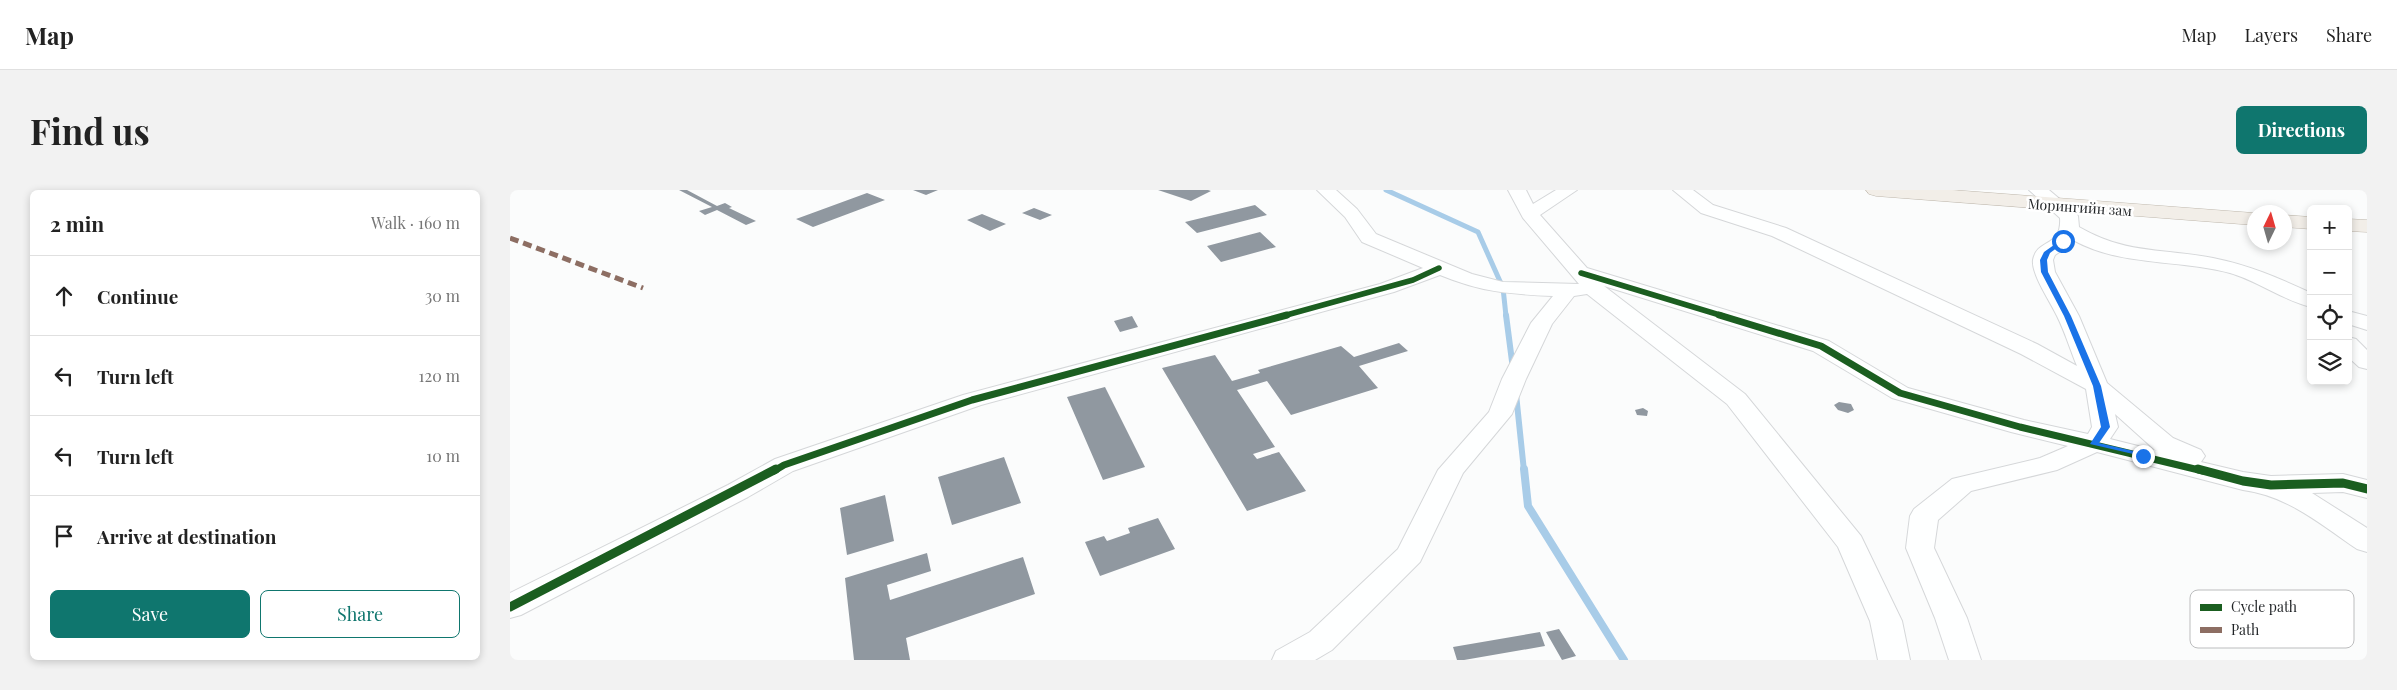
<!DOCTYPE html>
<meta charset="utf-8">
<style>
:root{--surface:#fff;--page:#f2f2f2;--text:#222;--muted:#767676;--line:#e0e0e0;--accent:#0f766e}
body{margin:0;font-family:"Playfair Display",serif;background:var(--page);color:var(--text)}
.controls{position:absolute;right:15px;top:15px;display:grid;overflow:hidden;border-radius:8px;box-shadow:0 2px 8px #0003}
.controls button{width:45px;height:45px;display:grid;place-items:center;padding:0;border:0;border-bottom:1px solid var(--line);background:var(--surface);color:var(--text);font:25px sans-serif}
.compass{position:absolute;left:1737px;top:15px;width:45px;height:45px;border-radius:50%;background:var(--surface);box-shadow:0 2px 8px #0003;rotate:5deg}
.stop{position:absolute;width:15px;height:15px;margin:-11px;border:4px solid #1a73e8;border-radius:50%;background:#fff}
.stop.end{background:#1a73e8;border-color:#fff;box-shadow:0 1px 5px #0008}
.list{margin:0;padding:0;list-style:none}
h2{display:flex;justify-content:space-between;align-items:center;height:65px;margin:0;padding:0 20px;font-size:21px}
h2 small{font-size:16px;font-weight:400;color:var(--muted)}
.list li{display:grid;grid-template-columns:32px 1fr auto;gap:15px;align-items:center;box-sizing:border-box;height:80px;padding:0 20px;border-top:1px solid var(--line)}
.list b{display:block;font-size:19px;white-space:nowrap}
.list em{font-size:16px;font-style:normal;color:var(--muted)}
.actions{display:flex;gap:10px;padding:15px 20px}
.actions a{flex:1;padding:11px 0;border:1px solid var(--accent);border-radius:8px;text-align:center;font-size:18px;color:var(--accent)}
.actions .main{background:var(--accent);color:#fff}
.icon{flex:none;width:28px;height:28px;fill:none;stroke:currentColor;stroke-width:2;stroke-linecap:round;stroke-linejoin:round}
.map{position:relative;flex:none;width:1857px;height:470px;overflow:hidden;border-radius:8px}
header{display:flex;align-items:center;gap:30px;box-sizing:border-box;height:70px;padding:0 25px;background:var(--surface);border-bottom:1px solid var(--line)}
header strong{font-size:24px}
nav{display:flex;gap:28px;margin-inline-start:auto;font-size:18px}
.intro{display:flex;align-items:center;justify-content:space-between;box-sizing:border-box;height:120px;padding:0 30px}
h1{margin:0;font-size:35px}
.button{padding:12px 22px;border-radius:8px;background:var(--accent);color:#fff;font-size:18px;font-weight:700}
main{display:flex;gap:30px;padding:0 30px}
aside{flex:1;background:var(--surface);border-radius:8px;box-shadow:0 2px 8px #0003}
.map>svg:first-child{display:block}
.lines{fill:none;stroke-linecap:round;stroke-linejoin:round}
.stream-far2{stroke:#a8cce8;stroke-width:5}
.stream-far1{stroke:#a8cce8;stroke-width:6}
.stream{stroke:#a8cce8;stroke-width:8}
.building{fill:#9098a0}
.minor-casing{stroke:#d5d7d9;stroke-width:2}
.major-casing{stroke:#beb7ac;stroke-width:1}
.minor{fill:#feffff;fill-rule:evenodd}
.major{fill:#f2eee8;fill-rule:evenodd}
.quiet{stroke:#8d6e63;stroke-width:5;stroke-dasharray:9 5;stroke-linecap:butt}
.cycleway-far2-casing{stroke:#fff;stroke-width:8}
.cycleway-far1-casing{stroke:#fff;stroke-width:10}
.cycleway-casing{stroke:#fff;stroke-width:12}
.cycleway-far2{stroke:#1b5e20;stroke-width:5.5}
.cycleway-far1{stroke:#1b5e20;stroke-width:7}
.cycleway{stroke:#1b5e20;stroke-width:9}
.route{fill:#1a73e8}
.labels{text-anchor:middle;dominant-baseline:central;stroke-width:5;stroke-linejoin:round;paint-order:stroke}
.far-street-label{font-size:14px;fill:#1f2225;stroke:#fff}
.key{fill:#fff;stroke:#bcbdbe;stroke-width:1}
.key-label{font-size:14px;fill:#1f2225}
</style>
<header>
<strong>Map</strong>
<nav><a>Map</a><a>Layers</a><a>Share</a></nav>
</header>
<div class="intro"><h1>Find us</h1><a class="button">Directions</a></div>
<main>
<aside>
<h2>2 min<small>Walk · 160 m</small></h2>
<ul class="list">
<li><svg class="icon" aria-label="ahead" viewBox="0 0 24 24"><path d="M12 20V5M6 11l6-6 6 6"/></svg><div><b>Continue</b></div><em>30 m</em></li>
<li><svg class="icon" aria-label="left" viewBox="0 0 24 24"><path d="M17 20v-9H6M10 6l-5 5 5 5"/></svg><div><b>Turn left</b></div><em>120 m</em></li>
<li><svg class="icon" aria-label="left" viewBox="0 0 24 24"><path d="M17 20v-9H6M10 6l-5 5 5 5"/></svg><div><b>Turn left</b></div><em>10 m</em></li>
<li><svg class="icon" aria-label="arrive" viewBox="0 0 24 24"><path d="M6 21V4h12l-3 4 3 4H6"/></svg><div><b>Arrive at destination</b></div></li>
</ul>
<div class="actions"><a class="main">Save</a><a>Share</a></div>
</aside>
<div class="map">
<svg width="1857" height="470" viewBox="0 0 1857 470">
<rect width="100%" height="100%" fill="#fbfcfc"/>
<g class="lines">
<path class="stream-far2" d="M876 0 968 42 993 98 996 126"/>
<path class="stream-far1" d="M996 125 1003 179
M1006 204 1014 281"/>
<path class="stream" d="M1014 279 1018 316 1114 470"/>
</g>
<path class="building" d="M169 0H177L207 16 215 13 222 17 219 18 246 31 236 35 207 20 195 25 189 21 202 17Z
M403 0H428L416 5Z
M648 0H698L701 1 681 11Z
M357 3 375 10 303 37 286 29Z
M745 15 757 25 687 43 675 32Z
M524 18 542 25 530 30 512 23Z
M472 24 496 34 480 41 457 30Z
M750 42 766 57 711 72 697 56Z
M622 126 628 137 610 142 604 131Z
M889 153 898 161 849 176 868 198 781 225 757 191 727 200 765 257 743 264 747 269 769 262 796 301 737 321 652 178 705 165 722 191 750 183 748 180 831 156 844 167Z
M595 197 635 277 593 290 557 207Z
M1329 212 1341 214 1344 220 1338 223 1328 220 1324 215Z
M1133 218 1138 221 1137 226 1127 225 1125 220Z
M494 267 511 313 442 335 428 287Z
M375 305 384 351 337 365 330 318Z
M648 328 665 359 590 386 575 352 594 346 597 351 620 343 618 338Z
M417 363 421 381 377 395 380 410 513 367 525 404 396 448 400 470H344L335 388Z
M1049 439 1066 466 1052 470 1036 442Z
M1030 442 1035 456 954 470H947L943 457Z"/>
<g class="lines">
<g class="minor-casing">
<path id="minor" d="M807 0H826L847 19 866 44 962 84 993 92 1069 94 1013 28 998 0H1016L1023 14 1046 0H1067L1030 25 1077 78 1319 151 1398 198 1514 230 1578 244 1582 237 1576 199 1511 164 1262 46 1191 23 1163 0H1183L1203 15 1276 38 1527 154 1567 176C1560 159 1555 142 1547 126 1541 113 1521 84 1523 70 1527 48 1552 58 1550 28L1519 0H1539L1565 22 1568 26 1569 37C1618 65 1652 58 1703 68 1738 75 1769 88 1801 103V117C1772 110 1748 91 1720 83 1668 69 1612 77 1563 50L1560 55 1545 65 1543 70 1545 82 1569 126 1597 193 1663 248 1691 260 1695 266 1691 272 1733 282 1761 286 1833 284 1857 290V308L1833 302 1802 303 1857 338V362L1847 359C1810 334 1778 306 1733 300L1587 262 1547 280 1461 301 1428 330 1424 358 1457 428 1471 470H1439L1425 428 1396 358 1400 326 1404 319 1442 289 1530 268 1558 256 1501 242 1382 208 1303 161 1094 96 1235 204 1351 346 1392 431 1400 470H1368L1360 431 1328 357 1217 214 1077 104 1064 106 1042 134 1016 189 1002 224 953 283 910 372 822 460 805 470H762L766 461 800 442 888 359 928 280 979 222 992 189 1021 133 1043 106C999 104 971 102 930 85L884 102 471 215 283 281 238 307 11 425 0 428V403L218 295 265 269 453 205 870 94 913 78 852 52 835 27ZM1605 224 1645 260 1648 261 1600 249 1608 237Z
M1838 121 1857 126V140L1838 134Z
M1838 147 1846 149 1857 160V179L1849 177 1838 167Z"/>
</g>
<g class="major-casing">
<path id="major" d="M1356 0H1442L1744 23V35L1366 6 1359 4Z
M1774 25 1801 27V39L1774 37Z
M1838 29 1857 30V42L1838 41Z"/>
</g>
<use href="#minor" class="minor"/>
<use href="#major" class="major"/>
<path class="quiet" d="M0 48 133 98"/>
<g class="cycleway-far2-casing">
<path id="cycleway-far2" d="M1071 83 1213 126
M773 126 903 90 929 78"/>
</g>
<g class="cycleway-far1-casing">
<path id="cycleway-far1" d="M1209 125 1311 156 1390 203 1510 237 1693 281
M264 281 274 275 462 210 777 125"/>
</g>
<g class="cycleway-casing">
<path id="cycleway" d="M1688 279 1733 291 1761 295 1833 293 1857 299
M0 417 266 279"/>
</g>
<use href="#cycleway-far2" class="cycleway-far2"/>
<use href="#cycleway-far1" class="cycleway-far1"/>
<use href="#cycleway" class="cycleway"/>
</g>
<path class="route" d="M1551 50 1556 51 1540 63 1537 70 1538 82 1561 126 1591 196 1600 237 1589 253 1636 264V267L1580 254 1591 237 1583 196 1554 126 1531 82 1530 70 1534 62Z"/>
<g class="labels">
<g class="far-street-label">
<text transform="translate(1570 17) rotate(4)">Морингийн зам</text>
</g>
</g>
<rect x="1680" y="400" width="164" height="58" rx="8" class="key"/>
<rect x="1690" y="414" width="22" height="7" fill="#1b5e20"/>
<rect x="1690" y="437" width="22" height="6" fill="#8d6e63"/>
<g class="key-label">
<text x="1721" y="422">Cycle path</text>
<text x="1721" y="445">Path</text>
</g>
</svg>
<div class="controls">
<button>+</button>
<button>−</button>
<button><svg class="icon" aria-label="locate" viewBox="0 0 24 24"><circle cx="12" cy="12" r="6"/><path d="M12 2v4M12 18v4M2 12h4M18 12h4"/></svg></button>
<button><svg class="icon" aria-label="layers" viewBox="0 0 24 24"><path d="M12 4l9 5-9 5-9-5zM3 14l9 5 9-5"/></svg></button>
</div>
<svg class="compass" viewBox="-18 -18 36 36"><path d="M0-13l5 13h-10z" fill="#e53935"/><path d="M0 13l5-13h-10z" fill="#767676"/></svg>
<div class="stop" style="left:1553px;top:51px"></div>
<div class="stop end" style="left:1633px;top:266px"></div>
</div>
</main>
